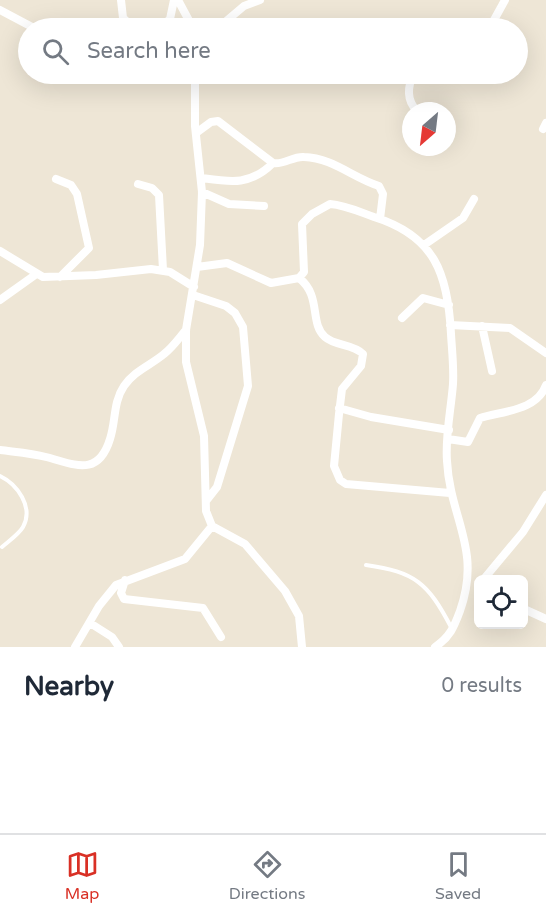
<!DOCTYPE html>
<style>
:root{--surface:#fff;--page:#f6f6f7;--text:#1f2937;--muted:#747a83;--line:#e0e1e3;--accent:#d93025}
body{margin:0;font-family:"Varela Round",sans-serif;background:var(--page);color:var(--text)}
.controls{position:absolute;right:18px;bottom:18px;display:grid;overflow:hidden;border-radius:9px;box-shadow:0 6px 24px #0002}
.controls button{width:54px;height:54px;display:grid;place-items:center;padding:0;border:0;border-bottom:2px solid var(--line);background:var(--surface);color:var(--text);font:30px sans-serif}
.compass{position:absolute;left:402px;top:102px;width:54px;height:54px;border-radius:50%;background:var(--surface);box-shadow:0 6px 24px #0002;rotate:208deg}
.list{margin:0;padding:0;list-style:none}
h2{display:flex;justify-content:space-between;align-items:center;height:78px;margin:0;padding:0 24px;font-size:26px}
h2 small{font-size:20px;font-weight:400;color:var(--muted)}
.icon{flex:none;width:33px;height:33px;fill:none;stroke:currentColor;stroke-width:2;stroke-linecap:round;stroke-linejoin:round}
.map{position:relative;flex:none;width:546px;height:647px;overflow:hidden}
.search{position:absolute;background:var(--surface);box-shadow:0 6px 24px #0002;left:18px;right:18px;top:18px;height:66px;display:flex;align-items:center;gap:15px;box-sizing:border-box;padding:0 21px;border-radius:33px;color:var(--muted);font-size:22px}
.sheet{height:186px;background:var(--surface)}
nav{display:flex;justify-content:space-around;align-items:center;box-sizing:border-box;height:84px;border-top:2px solid var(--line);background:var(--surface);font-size:16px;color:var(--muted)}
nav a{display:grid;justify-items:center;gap:3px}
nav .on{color:var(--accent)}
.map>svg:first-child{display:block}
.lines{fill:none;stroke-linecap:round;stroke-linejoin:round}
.lane{stroke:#fff;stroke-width:4}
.street{stroke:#fff;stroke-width:8}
</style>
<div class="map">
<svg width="546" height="647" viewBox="0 0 546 647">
<rect width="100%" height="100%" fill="#eee6d6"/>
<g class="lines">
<path class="lane" d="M0 476C17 484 34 507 23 527 19 534 9 541 2 547
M366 565C415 572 428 583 451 627"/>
<path class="street" d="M121 0 123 18 134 28
M178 0 193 28
M0 10 34 28
M160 28 170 19 174 0
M218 28 244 6 260 0
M484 28 494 20 505 0
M195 74V126L202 192 200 245 186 330V362L204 436 206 511 212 526 245 544 285 591 299 616 302 647
M323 74 367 78 379 74
M413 74C408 87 406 100 417 111
M543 129 546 123
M196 133 211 122 218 121 273 163C284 165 293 156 304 157 333 158 353 178 379 186L383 194 380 219
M202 178C230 182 250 186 273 163
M56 179 71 185 77 194 89 248 60 277
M138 184 152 188 159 195 163 270
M202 192 229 204 264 206
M424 245 463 218 474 199
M0 251 43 277 96 275 151 269 170 272 194 287
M197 267 227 263 271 283 299 278 304 272 302 224 312 214 330 204C345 205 360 212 374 217 435 236 448 274 451 334 452 351 454 368 453 384 451 410 445 436 447 461 450 519 482 549 460 611 454 627 450 637 435 647
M299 278C322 296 309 323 325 337 335 346 353 344 363 354L361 366 342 389 339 414 334 466 340 480 346 484 450 493
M193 295 226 306 235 313 243 327 248 386 217 487 206 501
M0 300 35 275
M402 318 423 298 449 305
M450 325 510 328 546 353
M482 326 492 371
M339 408 371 417 449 430
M448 439 468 442 480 418C502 411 537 411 546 385
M0 450C15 452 31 453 46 457 74 464 98 478 110 439 116 421 113 402 124 386 134 371 151 365 164 354 172 348 179 338 186 330
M125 580 121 593 124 599 203 608 221 637
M483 580 523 532 546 495
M524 609 546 619
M90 623 112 637 119 647
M75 647 99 606 116 585 185 559 212 526"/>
</g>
</svg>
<div class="controls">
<button><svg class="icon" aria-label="locate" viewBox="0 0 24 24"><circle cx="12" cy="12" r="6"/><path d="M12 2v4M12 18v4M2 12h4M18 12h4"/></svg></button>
</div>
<svg class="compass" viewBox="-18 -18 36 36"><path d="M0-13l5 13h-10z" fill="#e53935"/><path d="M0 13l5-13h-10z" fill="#747a83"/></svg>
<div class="search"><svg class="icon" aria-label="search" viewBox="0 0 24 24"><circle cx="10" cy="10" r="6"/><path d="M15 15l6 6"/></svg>Search here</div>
</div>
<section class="sheet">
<h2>Nearby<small>0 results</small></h2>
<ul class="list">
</ul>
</section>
<nav>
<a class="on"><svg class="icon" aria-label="map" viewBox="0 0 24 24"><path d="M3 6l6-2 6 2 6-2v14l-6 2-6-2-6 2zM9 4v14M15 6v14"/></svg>Map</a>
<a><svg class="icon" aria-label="directions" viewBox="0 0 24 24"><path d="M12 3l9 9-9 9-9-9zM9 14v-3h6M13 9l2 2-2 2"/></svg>Directions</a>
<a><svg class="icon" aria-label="saved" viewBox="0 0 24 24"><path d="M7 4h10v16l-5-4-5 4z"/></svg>Saved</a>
</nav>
